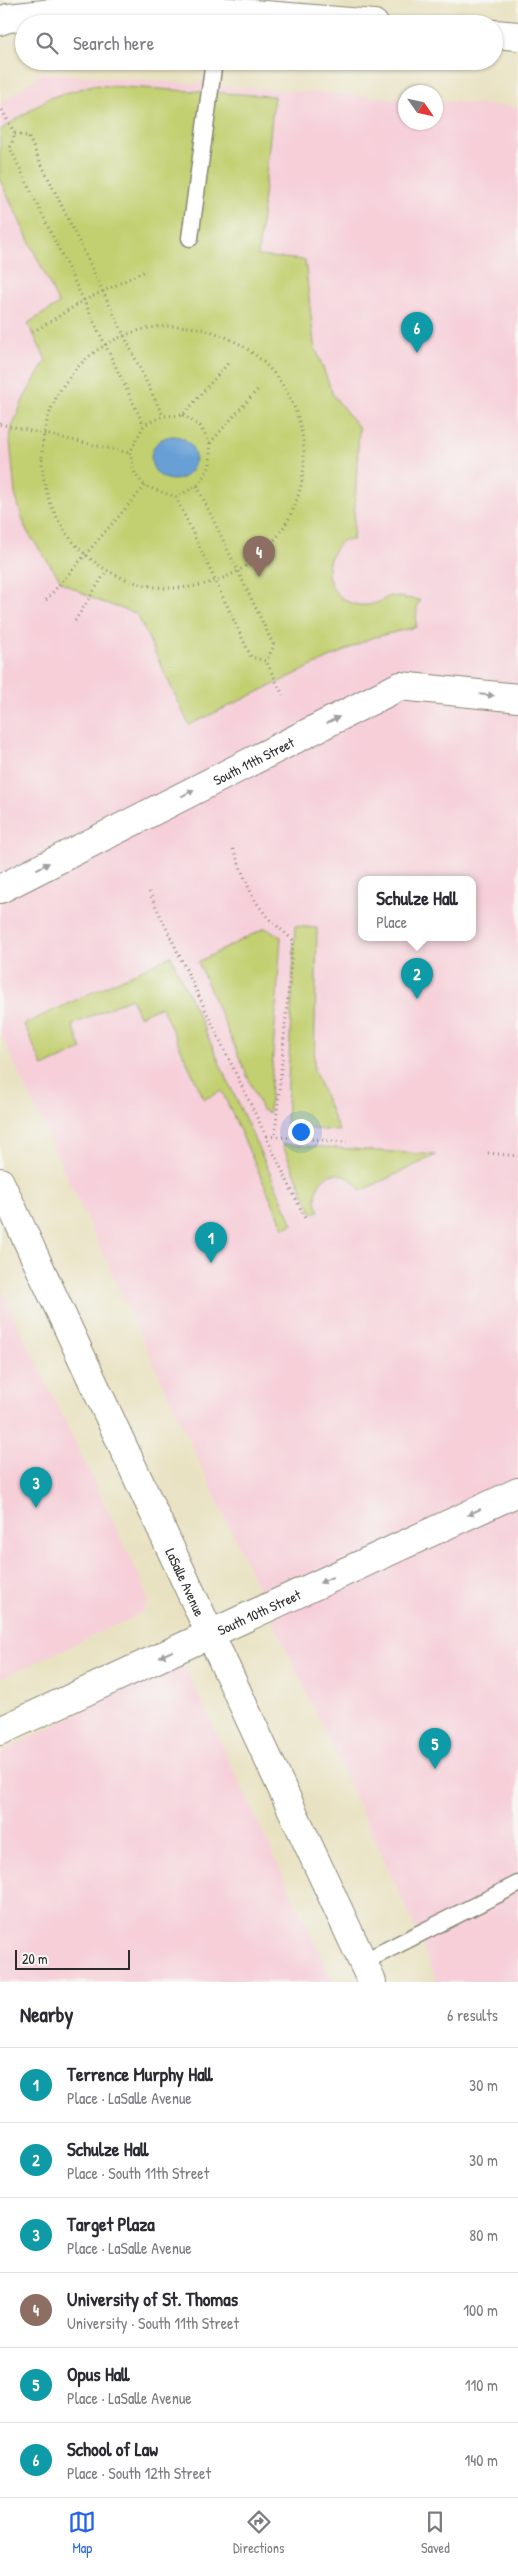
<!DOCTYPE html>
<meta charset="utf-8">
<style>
:root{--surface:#fff;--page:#f2f2f3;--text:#2b2b33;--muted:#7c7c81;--line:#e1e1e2;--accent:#2563eb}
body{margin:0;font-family:"Patrick Hand",sans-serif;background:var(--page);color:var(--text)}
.compass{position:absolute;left:398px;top:85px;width:45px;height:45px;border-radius:50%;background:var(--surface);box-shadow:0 1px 4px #0004;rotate:124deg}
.scale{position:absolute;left:15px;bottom:12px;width:115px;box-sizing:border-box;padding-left:5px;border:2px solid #2b2b2b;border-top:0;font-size:14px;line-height:18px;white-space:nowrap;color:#2b2b2b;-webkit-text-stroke:4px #f6f6f2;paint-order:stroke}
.you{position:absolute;left:300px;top:1131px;width:18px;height:18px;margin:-12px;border:4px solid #fff;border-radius:50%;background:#1a73e8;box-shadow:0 0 0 8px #1a73e833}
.badge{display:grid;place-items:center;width:32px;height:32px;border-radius:50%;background:var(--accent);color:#fff;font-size:16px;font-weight:700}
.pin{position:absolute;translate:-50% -41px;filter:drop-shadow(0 1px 2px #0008)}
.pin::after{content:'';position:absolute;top:26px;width:18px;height:15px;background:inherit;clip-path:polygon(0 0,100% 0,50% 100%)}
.popup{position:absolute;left:358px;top:876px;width:118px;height:65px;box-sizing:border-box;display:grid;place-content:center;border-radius:10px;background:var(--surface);filter:drop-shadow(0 1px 4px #0005);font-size:16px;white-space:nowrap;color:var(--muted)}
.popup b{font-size:19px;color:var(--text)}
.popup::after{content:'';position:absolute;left:50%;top:100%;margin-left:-10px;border:10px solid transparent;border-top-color:var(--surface)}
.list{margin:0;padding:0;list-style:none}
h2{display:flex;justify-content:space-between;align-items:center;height:65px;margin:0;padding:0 20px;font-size:21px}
h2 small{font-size:16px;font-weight:400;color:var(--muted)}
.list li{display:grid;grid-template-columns:32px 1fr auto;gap:15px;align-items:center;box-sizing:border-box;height:75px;padding:0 20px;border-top:1px solid var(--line)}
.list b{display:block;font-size:19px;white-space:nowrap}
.list p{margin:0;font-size:16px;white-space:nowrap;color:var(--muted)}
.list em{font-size:16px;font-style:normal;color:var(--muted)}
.icon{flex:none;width:28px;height:28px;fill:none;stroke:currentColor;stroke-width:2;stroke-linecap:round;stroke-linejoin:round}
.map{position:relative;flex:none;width:518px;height:1982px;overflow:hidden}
.search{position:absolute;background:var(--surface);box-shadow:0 1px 4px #0004;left:15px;right:15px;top:15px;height:55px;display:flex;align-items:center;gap:12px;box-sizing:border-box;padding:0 18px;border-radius:28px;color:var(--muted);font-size:19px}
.sheet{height:515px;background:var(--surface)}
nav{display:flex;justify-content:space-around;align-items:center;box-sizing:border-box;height:70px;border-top:1px solid var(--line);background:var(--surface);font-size:14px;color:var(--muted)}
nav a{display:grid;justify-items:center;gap:2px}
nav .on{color:var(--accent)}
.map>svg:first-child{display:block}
.built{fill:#f6cfd9;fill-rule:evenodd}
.green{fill:#c2d071;stroke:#767e4e}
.water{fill:#68a0d6;stroke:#4a6680}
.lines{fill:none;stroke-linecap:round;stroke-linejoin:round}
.service-casing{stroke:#8a8676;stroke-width:19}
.tertiary-casing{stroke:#8a8676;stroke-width:30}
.path{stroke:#8a8676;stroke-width:3;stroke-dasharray:1 4;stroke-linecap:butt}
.service{stroke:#fff;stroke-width:16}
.tertiary{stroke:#fff;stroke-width:28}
.oneway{fill:#a0a0a0}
.labels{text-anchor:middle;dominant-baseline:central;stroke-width:5;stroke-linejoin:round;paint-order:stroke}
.street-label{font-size:14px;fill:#2b2b2b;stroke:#f6f6f2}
</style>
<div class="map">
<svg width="518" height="1982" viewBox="0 0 518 1982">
<rect width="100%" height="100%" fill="#f6f6f2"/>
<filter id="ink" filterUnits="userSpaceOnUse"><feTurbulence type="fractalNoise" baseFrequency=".02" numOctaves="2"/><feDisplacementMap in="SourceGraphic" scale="10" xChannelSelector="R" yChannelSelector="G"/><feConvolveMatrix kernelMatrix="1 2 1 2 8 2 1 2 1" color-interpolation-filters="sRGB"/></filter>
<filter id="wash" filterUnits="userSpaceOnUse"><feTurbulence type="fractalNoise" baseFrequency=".0096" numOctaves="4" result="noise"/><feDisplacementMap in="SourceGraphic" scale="20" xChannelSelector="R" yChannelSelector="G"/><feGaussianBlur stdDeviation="1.12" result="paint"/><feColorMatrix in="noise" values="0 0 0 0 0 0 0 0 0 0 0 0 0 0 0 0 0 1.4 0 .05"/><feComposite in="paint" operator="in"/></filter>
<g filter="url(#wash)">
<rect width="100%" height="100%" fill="#e9e2c2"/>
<path class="built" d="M43 73 405 99 406 122H436V101L518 107V1982H437L414 1924 0 1032V104ZM362 880H472V938H362Z
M0 1287 145 1588 147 1603 141 1613 0 1679Z
M174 1665 183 1667 189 1675 333 1982H0V1753Z"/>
<path class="green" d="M93 85 274 96 258 256 305 260 314 344 333 395 359 428 353 540H343C304 576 349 626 389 596L420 600 417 606 416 627 371 638 189 725 137 614 96 600 62 582 26 530 15 494 10 440 12 427 24 398 46 360 28 323 59 304 0 180V130L49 98Z
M295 926 317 928 314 1070 339 1131 286 1127Z
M265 928 281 937 269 1113 262 1110 198 962Z
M171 956 293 1224 284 1228 222 1091 204 1099 161 1006 139 1016 131 998 72 1025 82 1049 43 1067 24 1024Z
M282 1144 436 1155 361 1191C357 1186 353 1180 347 1177 324 1165 310 1190 319 1211L313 1214Z"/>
<path class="water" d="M151 458a22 22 0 1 1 44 0a22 22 0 1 1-44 0Z"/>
</g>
<g filter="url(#ink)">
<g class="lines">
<g class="service-casing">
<path id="service" d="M190 238 214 61
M363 1962 518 1884"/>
</g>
<g class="tertiary-casing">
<g id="tertiary">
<path d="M0 21 8 18 134 4 374 24"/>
<path d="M494 34 518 36"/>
<path id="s1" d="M0 889 400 686 518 698"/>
<path id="s2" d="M0 1182 372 1982"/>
<path id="s3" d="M0 1731 518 1492"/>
</g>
</g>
<path class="path" d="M2 110 15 134 10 148 144 425
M15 134 28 136 163 416
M42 457a131 131 0 1 1 262 0a131 131 0 1 1-262 0Z
M33 332 83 301 145 271
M183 415 200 426 210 443V466L197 486 176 497 145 486 135 474 130 453 144 425 163 416 183 415 230 361
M0 424 130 453
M210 443 258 389
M197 486 274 646 266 661
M176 497 251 657 266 661 283 695
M46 600 145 486
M75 621 105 573
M233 849 253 898 268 918 293 940 275 1136
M149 892 305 1218
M267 1136 347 1142
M488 1153 518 1156"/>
<use href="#service" class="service"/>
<use href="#tertiary" class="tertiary"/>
</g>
<defs><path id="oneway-solid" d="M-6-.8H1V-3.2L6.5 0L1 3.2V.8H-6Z" transform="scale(1.25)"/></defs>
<g class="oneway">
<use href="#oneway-solid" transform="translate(487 695) rotate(6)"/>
<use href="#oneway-solid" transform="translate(333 720) rotate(-27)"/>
<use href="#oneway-solid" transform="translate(188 793) rotate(-27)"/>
<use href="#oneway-solid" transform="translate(43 866) rotate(-27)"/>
<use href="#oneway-solid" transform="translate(474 1512) rotate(155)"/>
<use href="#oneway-solid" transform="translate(326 1580) rotate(155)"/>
<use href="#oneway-solid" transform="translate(166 1654) rotate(155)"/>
</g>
</g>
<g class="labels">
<g class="street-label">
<text stroke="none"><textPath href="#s1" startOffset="284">South 11th Street</textPath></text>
<text stroke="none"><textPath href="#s2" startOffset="441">LaSalle Avenue</textPath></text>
<text stroke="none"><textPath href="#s3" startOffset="285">South 10th Street</textPath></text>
</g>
</g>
</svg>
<svg class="compass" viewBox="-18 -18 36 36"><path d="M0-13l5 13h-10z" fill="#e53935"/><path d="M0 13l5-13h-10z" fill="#7c7c81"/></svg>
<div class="scale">20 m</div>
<div class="you"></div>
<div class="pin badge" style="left:211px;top:1263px;background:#0f9aa8">1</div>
<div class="pin badge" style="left:417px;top:999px;background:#0f9aa8">2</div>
<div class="popup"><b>Schulze Hall</b>Place</div>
<div class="pin badge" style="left:36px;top:1508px;background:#0f9aa8">3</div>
<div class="pin badge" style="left:259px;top:577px;background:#8d6e63">4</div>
<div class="pin badge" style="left:435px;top:1769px;background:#0f9aa8">5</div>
<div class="pin badge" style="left:417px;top:353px;background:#0f9aa8">6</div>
<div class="search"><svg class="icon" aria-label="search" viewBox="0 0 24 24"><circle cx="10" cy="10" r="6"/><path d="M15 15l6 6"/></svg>Search here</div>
</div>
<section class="sheet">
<h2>Nearby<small>6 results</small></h2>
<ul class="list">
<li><span class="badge" style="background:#0f9aa8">1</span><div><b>Terrence Murphy Hall</b><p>Place · LaSalle Avenue</p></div><em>30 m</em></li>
<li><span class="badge" style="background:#0f9aa8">2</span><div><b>Schulze Hall</b><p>Place · South 11th Street</p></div><em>30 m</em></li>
<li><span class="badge" style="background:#0f9aa8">3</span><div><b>Target Plaza</b><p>Place · LaSalle Avenue</p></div><em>80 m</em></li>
<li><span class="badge" style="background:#8d6e63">4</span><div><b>University of St. Thomas</b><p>University · South 11th Street</p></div><em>100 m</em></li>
<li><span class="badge" style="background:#0f9aa8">5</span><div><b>Opus Hall</b><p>Place · LaSalle Avenue</p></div><em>110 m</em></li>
<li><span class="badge" style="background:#0f9aa8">6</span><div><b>School of Law</b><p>Place · South 12th Street</p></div><em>140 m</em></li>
</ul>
</section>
<nav>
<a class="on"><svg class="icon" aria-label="map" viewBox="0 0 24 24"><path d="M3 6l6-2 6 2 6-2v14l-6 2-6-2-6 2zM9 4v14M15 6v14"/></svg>Map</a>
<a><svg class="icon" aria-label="directions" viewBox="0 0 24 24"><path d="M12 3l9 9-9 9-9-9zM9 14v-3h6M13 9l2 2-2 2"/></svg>Directions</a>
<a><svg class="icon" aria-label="saved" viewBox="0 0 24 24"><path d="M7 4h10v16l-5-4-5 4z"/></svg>Saved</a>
</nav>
